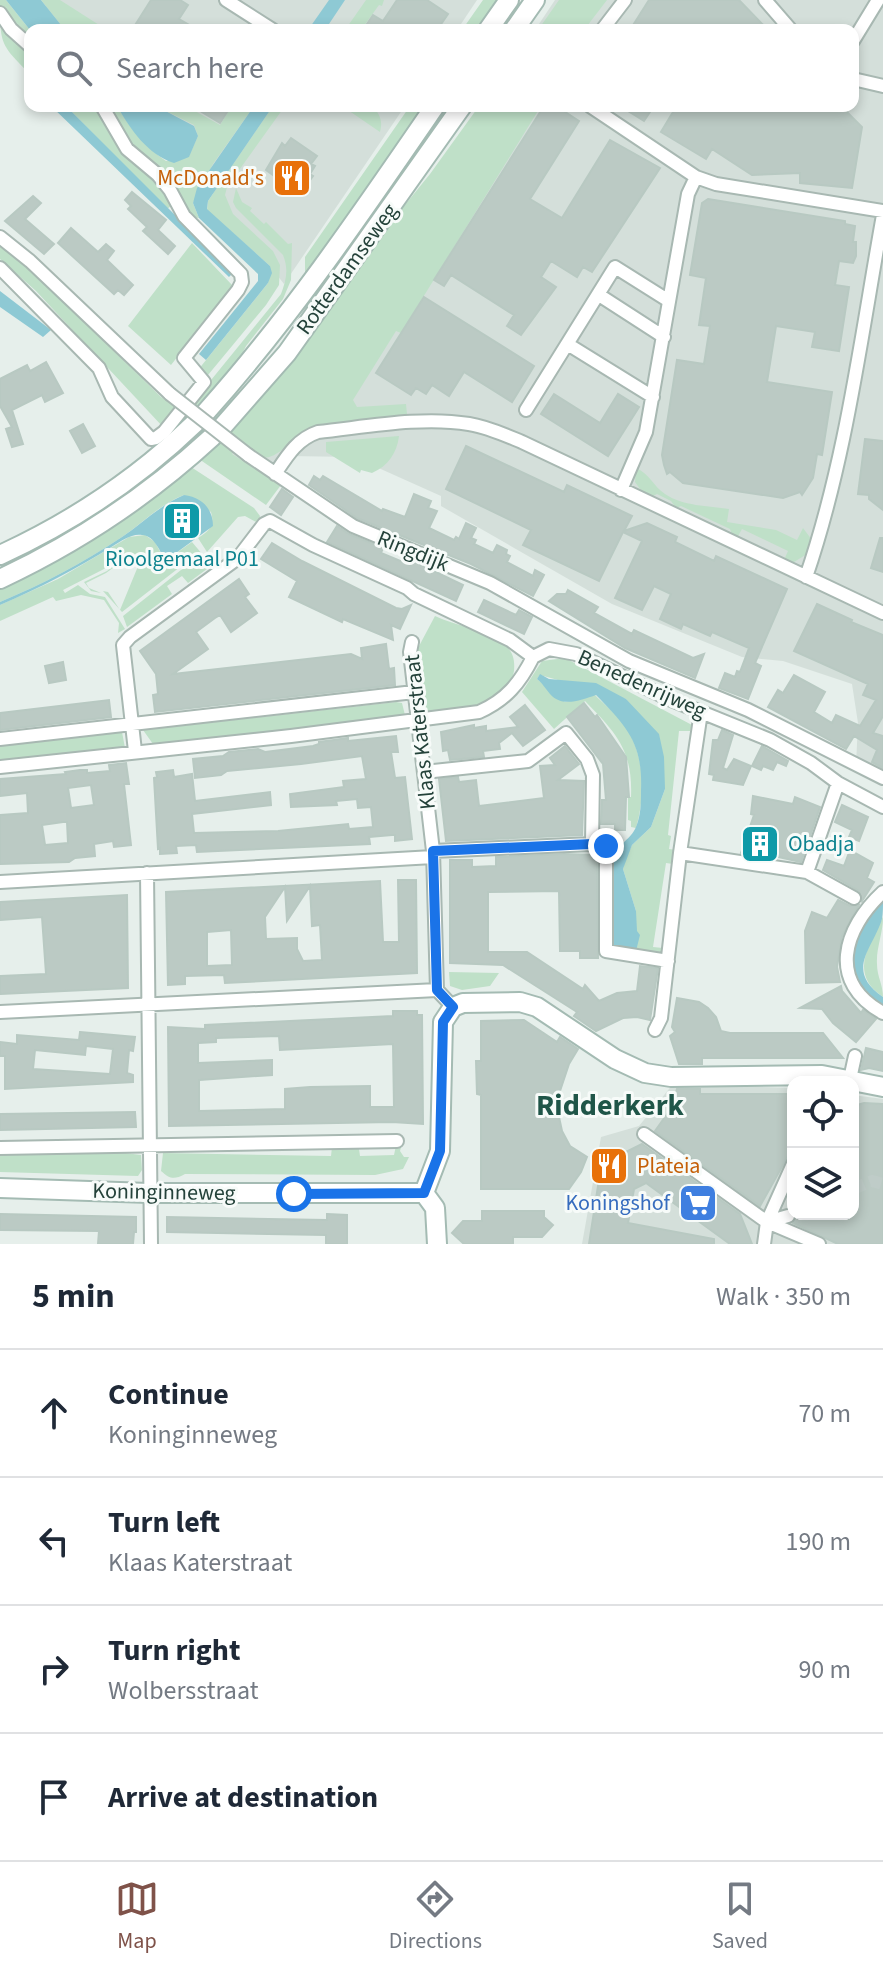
<!DOCTYPE html>
<meta charset="utf-8">
<style>
:root{--surface:#fff;--page:#f2f2f3;--text:#1f2937;--muted:#747a83;--line:#e0e1e3;--accent:#7f5249}
body{margin:0;font-family:"Source Sans 3",sans-serif;background:var(--page);color:var(--text)}
.controls{position:absolute;right:24px;bottom:24px;display:grid;overflow:hidden;border-radius:16px;box-shadow:0 4px 12px #0003}
.controls button{width:72px;height:72px;display:grid;place-items:center;padding:0;border:0;border-bottom:2px solid var(--line);background:var(--surface);color:var(--text);font:40px sans-serif}
.stop{position:absolute;width:24px;height:24px;margin:-18px;border:6px solid #1a73e8;border-radius:50%;background:#fff}
.stop.end{background:#1a73e8;border-color:#fff;box-shadow:0 2px 8px #0008}
.list{margin:0;padding:0;list-style:none}
h2{display:flex;justify-content:space-between;align-items:center;height:104px;margin:0;padding:0 32px;font-size:34px}
h2 small{font-size:26px;font-weight:400;color:var(--muted)}
.list li{display:grid;grid-template-columns:52px 1fr auto;gap:24px;align-items:center;box-sizing:border-box;height:128px;padding:0 32px;border-top:2px solid var(--line)}
.list b{display:block;font-size:30px;white-space:nowrap}
.list p{margin:0;font-size:26px;white-space:nowrap;color:var(--muted)}
.list em{font-size:26px;font-style:normal;color:var(--muted)}
.icon{flex:none;width:44px;height:44px;fill:none;stroke:currentColor;stroke-width:2;stroke-linecap:round;stroke-linejoin:round}
.map{position:relative;flex:none;width:883px;height:1244px;overflow:hidden}
.search{position:absolute;background:var(--surface);box-shadow:0 4px 12px #0003;left:24px;right:24px;top:24px;height:88px;display:flex;align-items:center;gap:20px;box-sizing:border-box;padding:0 28px;border-radius:16px;color:var(--muted);font-size:30px}
.sheet{height:616px;background:var(--surface)}
nav{display:flex;justify-content:space-around;align-items:center;box-sizing:border-box;height:112px;border-top:2px solid var(--line);background:var(--surface);font-size:22px;color:var(--muted)}
nav a{display:grid;justify-items:center;gap:4px}
nav .on{color:var(--accent)}
.map>svg:first-child{display:block}
.built{fill:#d4dfda}
.green{fill:#bfe0c8}
.water{fill:#8ec9d4;fill-rule:evenodd}
.building{fill:#bbcac4;stroke:#b8c9c2;stroke-width:2;fill-rule:evenodd}
.lines{fill:none;stroke-linecap:round;stroke-linejoin:round}
.street-tunnel{stroke:#bfccc8;stroke-width:12;stroke-dasharray:12 6;stroke-linecap:butt}
.street-casing{stroke:#a8b8b2;stroke-width:16}
.secondary-casing{stroke:#a4bbb3;stroke-width:22}
.street{stroke:#fff;stroke-width:12}
.secondary{stroke:#fff;stroke-width:18}
.street-bridge-casing{stroke:#a8b8b2;stroke-width:16;stroke-linecap:butt}
.street-bridge{stroke:#fff;stroke-width:12}
.route{stroke:#1a73e8;stroke-width:10}
.labels{text-anchor:middle;dominant-baseline:central;stroke-width:6;stroke-linejoin:round;paint-order:stroke}
.food-label{font-size:22px;fill:#c56008;stroke:#f7fbf9;text-anchor:end}
.street-label{font-size:22px;fill:#24423a;stroke:#f7fbf9}
.culture-label{font-size:22px;fill:#0d838f;stroke:#f7fbf9}
.shop-label{font-size:22px;fill:#366cbe;stroke:#f7fbf9;text-anchor:end}
.district-label{font-size:30px;font-weight:bold;fill:#1f5548;stroke:#f7fbf9}
</style>
<div class="map">
<svg width="883" height="1244" viewBox="0 0 883 1244">
<rect width="100%" height="100%" fill="#e6efeb"/>
<path class="built" d="M44 0H477L457 30H54Z
M555 0H883V775L856 765 858 723 852 684 783 661 742 657 612 604 441 506V496L354 457 288 456 275 474 221 457 487 106H853V30H535Z
M136 106H405L284 284 171 139Z
M673 1084 793 1088V1214H853V1095L883 1099V1244H582L601 1137 639 1126Z"/>
<path class="green" d="M0 0H6L30 30V74C0 44 0 44 0 0Z
M41 0H60L107 30H65Z
M366 0H384L382 6 379 5 361 30H345Z
M483 0H499L479 30H462Z
M559 0H607L584 30H538Z
M66 106H100L174 204 167 209Z
M105 106H117C131 129 144 146 166 161L189 156 198 136 194 125 156 106H186L220 125 232 106H254L213 164 193 203 199 218 190 217 131 147Z
M273 106H285L227 187 225 195 233 214 273 251 280 265 279 285 266 305 208 375 198 370 268 283 270 266 207 210 208 201Z
M342 106H372C380 114 383 121 380 132Z
M410 106H426L305 278V257Z
M479 106H541L401 333 396 331 353 400 357 407 406 404 407 414H414V417L310 427C296 434 277 461 263 457 257 455 248 446 243 442L232 454 281 485 266 505 199 459 430 174Z
M236 188 242 202 252 208 250 211 264 224 266 222 288 244 292 243 291 280 283 299 246 346 232 374 171 436 168 433 281 294C286 280 289 270 283 255L236 208 233 202Z
M192 243 233 286 171 365 128 326Z
M0 245 38 277 161 397 179 409 163 427 36 291 0 259Z
M399 436C397 453 388 466 372 473L361 470 360 473 326 452V442Z
M191 467 254 508 260 516 258 523 245 516 238 517 207 552 198 538C209 531 215 526 211 512L184 495C160 504 143 523 122 537 83 563 43 584 0 602V586L113 526Z
M636 468C650 474 653 486 665 494 682 506 709 506 729 509L727 522 776 530 797 540 803 528 812 540 807 554 794 562 784 560 788 551 742 529 737 538 732 535 730 529 681 506 676 508 671 501 657 494 651 497 643 493 635 482Z
M145 535 155 542 165 561 192 542 203 555 180 567 122 612 103 591 108 592 120 610 141 559 128 557 106 573 86 583 89 588 101 593 91 591 84 582 107 571 127 555 126 553 104 569 63 590 65 593 78 585 90 594 105 597 125 629 118 633 119 623 104 600 81 595 56 601 53 597 0 621V605L58 579 129 537Z
M205 557 211 566 188 583 182 576 167 586 172 594 127 627 123 616 181 570Z
M435 616C456 626 485 629 504 644 513 652 515 659 514 671 508 709 454 712 422 713L418 648Z
M565 658 692 725 690 731H679L668 835 671 836 669 849 676 850 673 864 666 863 653 947 663 948 662 955 636 951V911L623 869 625 860 632 845 651 827 665 789 626 699 540 675 537 679 565 702 595 695C604 704 615 713 623 723 645 752 646 794 636 828L631 827V821L628 820V797H631C633 749 615 732 585 701L554 729 522 692 542 661Z
M396 702 402 703 405 715 395 718 153 744 143 730Z
M122 732 125 748 0 761V746Z
M883 917C883 934 876 948 877 964 877 977 883 984 883 997 849 974 868 946 883 917Z
M449 972 499 973 490 986 462 990 450 986Z
M398 1136 404 1137 400 1151 404 1157H409L403 1169 375 1175 185 1174C174 1180 170 1179 161 1171L163 1153 331 1156 332 1147 359 1149 360 1156 394 1155Z
M93 1149 141 1155 142 1170 138 1176 0 1172V1152Z"/>
<path class="water" d="M6 0H41L65 30H30Z
M329 0H345L325 30H308Z
M51 106H66L233 273 229 277Z
M117 106H156L194 126 198 136 189 157 174 163C147 154 131 130 117 106Z
M254 106H273L208 201 207 209 270 266 272 273 268 283 206 360 199 354 258 281V274L199 218 193 203 197 188Z
M0 291 51 330 43 337 0 307Z
M184 495C202 497 213 509 213 526L165 561C161 553 155 536 142 535 132 533 121 541 113 546 76 569 40 588 0 605V602C43 584 83 563 122 537 143 523 160 505 184 495ZM185 505 198 524 179 538 165 519Z
M540 674 549 679 596 683 626 699 659 734 664 757 665 789 651 827 632 845 623 869 636 911 637 931 640 935 636 951 611 947C611 924 607 881 611 861 614 846 631 840 636 827 641 815 641 803 641 791 643 743 627 727 596 695 581 700 562 708 550 694 545 688 543 684 537 679Z
M883 900C883 906 883 913 882 919 873 949 844 970 883 997V1007C876 1002 868 997 863 991 836 964 863 922 883 900Z"/>
<path class="building" d="M151 0H180L188 5 179 19 198 30H132Z
M397 0H427L448 14 437 30H363L373 15 383 21Z
M649 0H739L768 30H630Z
M192 106H231L220 123Z
M544 106H556L579 121 530 199 562 218 610 140 660 168 592 272 583 267 577 277 551 261 541 277 556 287 521 335 507 326 514 315 451 275 444 286 434 280Z
M620 106H654L644 121Z
M663 106H841L862 127 852 188 800 183V173L752 175 712 149 706 159 661 132 673 112Z
M291 138 317 156 311 164 315 166 310 174 313 176 299 195 278 185 281 181 266 170 282 143 285 146Z
M132 192 166 220 158 230 175 246 168 254 143 231 147 227 128 209 131 206 125 200Z
M33 196 41 203 25 219 54 244 44 254 5 221Z
M708 199 845 221V224L855 226 853 242H856V256L853 263 839 261 835 285 849 287 839 351 812 347 815 332 776 326 767 382 832 392 822 455 817 454 813 478 802 495 800 492 783 498 683 483 670 472 667 474 664 465 662 455 677 360 704 364 710 326 699 325 706 278 690 275 702 203Z
M71 228 98 252 106 244 114 251 107 260 133 285 124 295 118 290 114 294 58 243Z
M424 297 534 366 512 402 464 372 449 396 432 385 426 394 416 388 411 395 376 373Z
M46 362 63 393 45 402 42 395 12 410 23 444 12 447 6 429 12 427 0 406V379L27 365 30 371Z
M554 394 600 423 618 394 639 407 608 456 541 414Z
M83 424 95 446 82 453 70 431Z
M865 439 883 441V510L869 499V495L858 494Z
M466 446 564 492 567 485 632 516 624 531 647 523 677 537 675 542 714 561 716 556 787 589 755 663 761 666 748 699 719 688 725 673 735 677 737 671 740 672 749 648 712 632 710 636 683 624 681 629 660 619 671 594 654 586 642 610 615 598 642 541 623 532 599 581 523 545 531 530 446 489Z
M314 476 320 480 323 476 382 511 383 509 405 517 414 494 431 501 428 508 437 511 429 528 454 540 456 537 459 539 466 523 476 528 471 538 476 540 474 544 493 553 497 545 507 550 506 554 510 556 507 562 533 576 535 570 544 575 533 596 471 564 357 518 309 485Z
M282 489 293 497 281 515 270 507Z
M185 505 199 524 179 538 165 519Z
M337 526 349 534 383 548 381 553 410 565 413 561 463 585 456 601 327 542Z
M880 538H883V572L871 568Z
M272 543 302 561 396 608 402 609 411 605 400 629 391 625 393 640 343 619 342 622 289 597 297 581 261 559Z
M239 579 249 594 245 597 257 613 231 632 220 615 215 618 196 632 208 649 173 674 351 654 362 659 361 648 386 644 389 669 394 668 395 685 155 712 153 695 158 694 156 674 140 651Z
M568 590 598 607 594 613 632 634 634 630 693 658 704 654 695 678 625 648 549 601 557 594H566Z
M484 600 516 615 519 610 532 617 524 634 478 612Z
M817 604 852 620 851 622 883 635V716L873 733 883 736V768L872 762 877 750 854 736 846 749 768 707 778 690 783 693 794 675 825 692 814 712 832 723 836 715 860 726 876 700 863 695 868 684 794 651Z
M63 662 66 680 49 683 45 666Z
M109 700 111 717 0 730V713Z
M584 703 595 717 597 715 626 757 629 797H626L625 830H615V824H601L602 800H606L603 764 567 717Z
M525 705 545 730 523 746 512 733 499 743 500 749 483 751 484 757 450 760 448 750 443 751 441 732 474 725V728L486 726V731L518 727 510 717Z
M722 730 733 735 723 768 727 770 734 759 751 766 743 785 713 780 714 775 709 774 713 740H718Z
M396 736 398 752H391L395 778 405 777 412 839 395 841V835H392L369 837 370 844 197 852 196 845 176 846 177 853 160 854V848L158 849 154 778 157 777 156 772 173 770 174 777 192 774 195 801 270 792 271 805 192 814 194 833 278 831 348 824 349 829 373 827 371 807 358 808 357 799 336 801 337 805 291 807 290 794 344 787 343 781 366 779 362 756 301 764 227 771 221 775 195 778 193 759 223 756 229 752 258 749 265 752 313 746 319 744V742L334 740 348 738V741Z
M565 746 579 764 558 780 584 781 582 835 446 841 439 779 458 777 459 782 476 780 479 806 544 798 540 766 555 765 550 758Z
M762 746 788 761 786 766 777 762 773 770 763 766 761 770 752 766Z
M126 763 129 784H124L131 845 114 847 113 841 94 844 95 856 75 858 69 862 0 864V815L28 813 27 793 0 796V779L66 774 65 772 80 770H87V773L110 771 109 765ZM91 785 94 805 71 808 68 788ZM63 822H67L68 843 45 845 42 825Z
M753 796 793 804 795 797 820 807 801 862 774 856 773 858 741 853 754 815 751 814Z
M842 805 868 817 859 841 849 837 852 830 835 822Z
M850 850 873 863 867 878 874 882 862 901 859 891 823 870 827 860 844 866Z
M564 854 597 855 598 958H580V951H560L559 891 488 892V952H527L583 989 585 985 599 1001 617 993 637 991 640 966 658 968 650 1020 637 1017 623 1018 596 1031 574 1016 577 1012 503 965 450 963V860H472V867L496 866V857Z
M398 880H416L417 973 225 983 224 975 185 976V984L168 985 166 892 380 881 383 942H399ZM310 886 312 926 320 925 322 960 303 961 297 949V938L266 939 265 917 285 887 287 921ZM231 930 232 965 207 966V932Z
M127 895 128 988 0 994V976L46 974 42 917 0 920V902Z
M838 900 850 906 859 905 842 936 837 967 840 982 806 983 805 931 812 912 827 918Z
M841 986 842 991 861 1013 863 1010 876 1019 856 1042 833 1023 822 1009 800 1008Z
M677 998 699 1002 708 1008 716 1017 721 1031 730 1033H823L843 1058H702V1064H679L670 1036 675 1032 672 1027Z
M393 1011H417V1015H422L423 1124 392 1122 169 1126 168 1027 205 1029V1025L393 1016ZM279 1036 280 1050 393 1044 394 1107H370V1086L310 1087 285 1089V1109L199 1111V1080L272 1075V1060L198 1063V1043L216 1042V1038Z
M524 1020 557 1042 560 1037 578 1049 569 1064 560 1091 559 1117 562 1131 570 1146 587 1157 581 1172 569 1189H481V1095L477 1094 476 1061H481V1021Z
M80 1032 135 1037 133 1051 129 1050 127 1073 133 1075V1082L5 1089V1056H0V1042L17 1044V1035L79 1040ZM86 1046 113 1049 110 1074 33 1069 35 1050 85 1055Z
M866 1048 883 1052V1071L869 1068 861 1070Z
M677 1089H700V1094H793V1147L760 1206 655 1131 670 1110Z
M864 1103 883 1104V1244H838L793 1223 797 1214H853V1106Z
M135 1112 136 1127 0 1130V1114Z
M642 1144 740 1214 752 1244H730L646 1183 634 1189 628 1223 714 1239V1244H589L602 1160 614 1158Z
M482 1211H544V1217L553 1225 542 1237H513V1244H464L452 1233 463 1221H482Z
M0 1214 136 1217V1232H134L133 1244H98L99 1231 0 1230Z
M327 1214 347 1215V1244H326V1235L167 1232V1217L327 1220Z"/>
<g class="lines">
<path class="street-tunnel" d="M853 1189 872 1181 883 1184"/>
<g class="street-casing">
<path id="street" d="M226 0 273 30
M765 0 791 30
M0 13 11 29 30 46
M602 30 625 0
M853 41 878 0
M853 79 883 86
M590 106 696 177 716 184 883 211
M0 237 30 261 170 394
M0 268 99 368 112 397 151 439 156 438 164 432 204 382 184 358 238 290 242 282 241 274 184 216 170 190 158 175 127 149 102 106
M599 295 664 337
M569 345 653 397
M526 410 615 267 669 301
M248 455 353 526 490 583 629 661 748 710 883 778
M275 474C287 456 297 439 318 432 366 427 421 416 469 424 488 427 505 435 522 442L883 613
M621 490 646 432 688 194 696 177
M806 577C846 460 861 336 883 215
M412 642 410 652 433 851 437 990 453 1007
M533 657 549 649 576 654 669 699 770 740 811 763 838 783 883 807
M0 739 414 692
M135 751 123 645 130 637 238 558 264 524 270 521 313 545 407 588 414 594 510 640 533 657
M0 767 291 736 479 712C506 700 520 683 533 657
M424 772 528 761 566 733 587 759 593 775 592 844 433 851
M592 844 606 846V951L668 961
M680 853 807 872 854 898
M807 872 838 783
M147 873 151 1244
M0 882 433 857
M883 892C843 929 827 982 883 1013
M0 1012 437 990
M655 1030 661 1018 680 853 701 712
M850 1079 855 1056
M644 1134 767 1222 819 1244
M0 1148 397 1141
M767 1222 788 1216
M764 1244 767 1222 793 1164"/>
</g>
<g class="secondary-casing">
<path id="secondary" d="M488 30 509 0
M514 30 535 0
M206 412C291 317 363 211 435 106
M223 426 287 353 462 106
M0 555C72 522 138 478 195 423
M0 579C79 542 148 496 212 437
M0 1188 149 1193H424
M424 1193 440 1151 443 1022 453 1007 463 1003 520 1002 537 1007 615 1059 645 1073 671 1077 822 1075 883 1087
M424 1193 435 1208 437 1244"/>
</g>
<use href="#street" class="street"/>
<use href="#secondary" class="secondary"/>
<g class="street-bridge-casing">
<path id="street-bridge" d="M170 394 248 455"/>
</g>
<use href="#street-bridge" class="street-bridge"/>
</g>
<g class="lines">
<path class="route" d="M294 1194 424 1193 440 1151 443 1022 453 1007 437 990 433 851 592 844 606 846"/>
</g>
<defs>
<g id="restaurant-square" transform="scale(2)"><rect x="-9" y="-9" width="18" height="18" rx="4" fill="#e8710a" stroke="#f7fbf9"/><path d="M-5-6h1v4h1v-4h1v4h1v-4h1v5L-1.5 .5V6h-2V.5L-5-1ZM5-6V6H3V1.5H1.5Q1.5-4 5-6Z" fill="#fff"/></g>
<g id="building-square" transform="scale(2)"><rect x="-9" y="-9" width="18" height="18" rx="4" fill="#0f9aa8" stroke="#f7fbf9"/><path d="M-4-6H4V6H1V3H-1V6H-4ZM-2.5-4.3h1.7v1.8h-1.7ZM.8-4.3h1.7v1.8H.8ZM-2.5-1h1.7V.8h-1.7ZM.8-1h1.7V.8H.8Z" fill="#fff"/></g>
<g id="supermarket-square" transform="scale(2)"><rect x="-9" y="-9" width="18" height="18" rx="4" fill="#3f7fe0" stroke="#f7fbf9"/><path d="M-6-5.5h2.5l.6 2H6L4.5 2H-2.5L-4.4-4H-6ZM-1.5 3.2a1.3 1.3 0 1 0 .1 0ZM3 3.2a1.3 1.3 0 1 0 .1 0Z" fill="#fff"/></g>
</defs>
<g fill-rule="evenodd">
<use href="#restaurant-square" x="292" y="178"/>
<use href="#building-square" x="182" y="521"/>
<use href="#building-square" x="760" y="844"/>
<use href="#restaurant-square" x="609" y="1166"/>
<use href="#supermarket-square" x="698" y="1203"/>
</g>
<g class="labels">
<g class="food-label">
<text x="264" y="178">McDonald's</text>
<text x="637" y="1166" text-anchor="start">Plateia</text>
</g>
<g class="street-label">
<text transform="translate(347 269) rotate(-54)">Rotterdamseweg</text>
<text transform="translate(413 551) rotate(22)">Ringdijk</text>
<text transform="translate(642 684) rotate(24)">Benedenrijweg</text>
<text transform="translate(420 732) rotate(-96)">Klaas Katerstraat</text>
<text transform="translate(164 1192) rotate(1)">Koninginneweg</text>
</g>
<g class="culture-label">
<text x="182" y="559">Rioolgemaal P01</text>
<text x="788" y="844" text-anchor="start">Obadja</text>
</g>
<g class="shop-label">
<text x="670" y="1203">Koningshof</text>
</g>
<g class="district-label">
<text x="610" y="1105">Ridderkerk</text>
</g>
</g>
</svg>
<div class="controls">
<button><svg class="icon" aria-label="locate" viewBox="0 0 24 24"><circle cx="12" cy="12" r="6"/><path d="M12 2v4M12 18v4M2 12h4M18 12h4"/></svg></button>
<button><svg class="icon" aria-label="layers" viewBox="0 0 24 24"><path d="M12 4l9 5-9 5-9-5zM3 14l9 5 9-5"/></svg></button>
</div>
<div class="stop" style="left:294px;top:1194px"></div>
<div class="stop end" style="left:606px;top:846px"></div>
<div class="search"><svg class="icon" aria-label="search" viewBox="0 0 24 24"><circle cx="10" cy="10" r="6"/><path d="M15 15l6 6"/></svg>Search here</div>
</div>
<section class="sheet">
<h2>5 min<small>Walk · 350 m</small></h2>
<ul class="list">
<li><svg class="icon" aria-label="ahead" viewBox="0 0 24 24"><path d="M12 20V5M6 11l6-6 6 6"/></svg><div><b>Continue</b><p>Koninginneweg</p></div><em>70 m</em></li>
<li><svg class="icon" aria-label="left" viewBox="0 0 24 24"><path d="M17 20v-9H6M10 6l-5 5 5 5"/></svg><div><b>Turn left</b><p>Klaas Katerstraat</p></div><em>190 m</em></li>
<li><svg class="icon" aria-label="right" viewBox="0 0 24 24"><path d="M7 20v-9h11M14 6l5 5-5 5"/></svg><div><b>Turn right</b><p>Wolbersstraat</p></div><em>90 m</em></li>
<li><svg class="icon" aria-label="arrive" viewBox="0 0 24 24"><path d="M6 21V4h12l-3 4 3 4H6"/></svg><div><b>Arrive at destination</b></div></li>
</ul>
</section>
<nav>
<a class="on"><svg class="icon" aria-label="map" viewBox="0 0 24 24"><path d="M3 6l6-2 6 2 6-2v14l-6 2-6-2-6 2zM9 4v14M15 6v14"/></svg>Map</a>
<a><svg class="icon" aria-label="directions" viewBox="0 0 24 24"><path d="M12 3l9 9-9 9-9-9zM9 14v-3h6M13 9l2 2-2 2"/></svg>Directions</a>
<a><svg class="icon" aria-label="saved" viewBox="0 0 24 24"><path d="M7 4h10v16l-5-4-5 4z"/></svg>Saved</a>
</nav>
